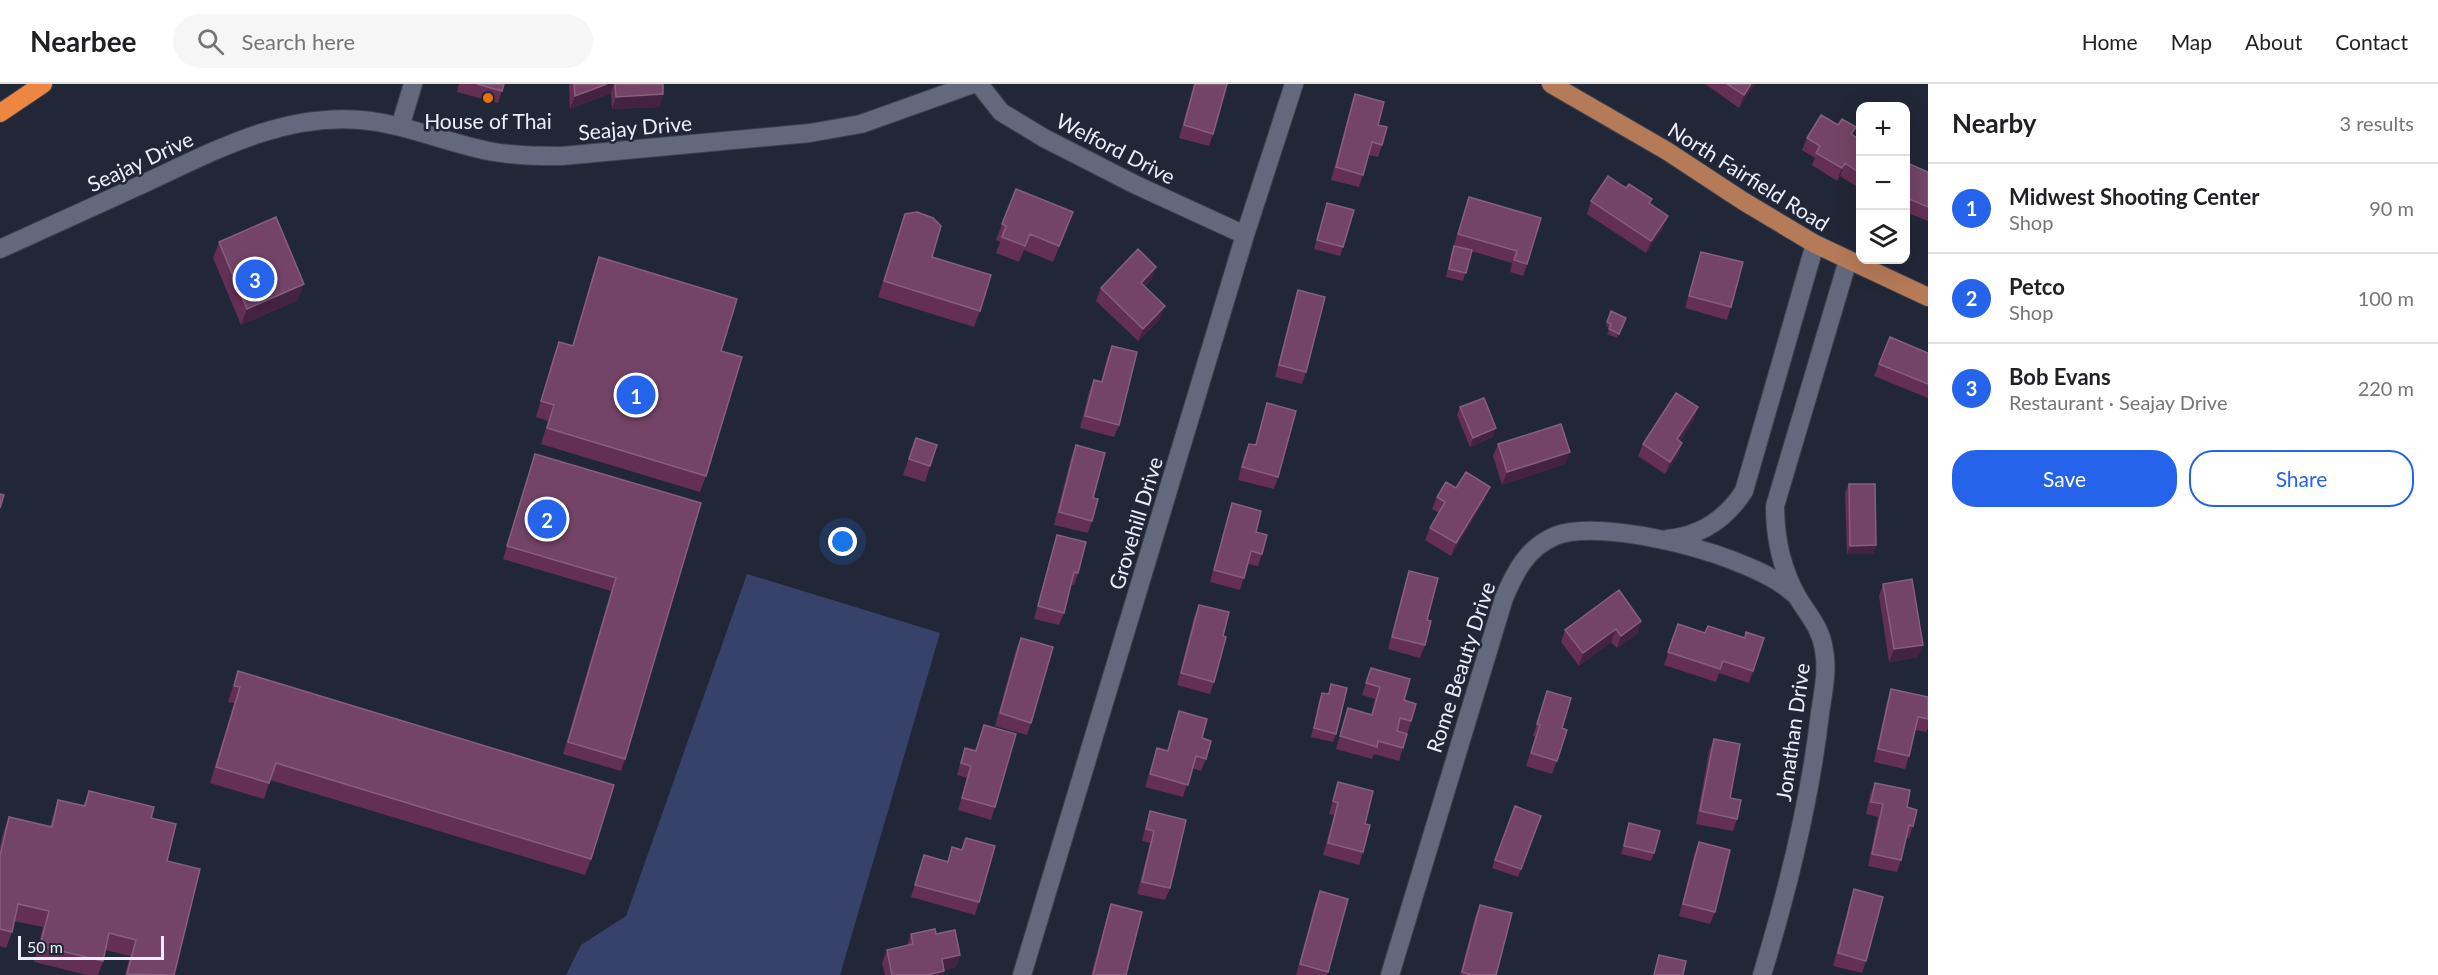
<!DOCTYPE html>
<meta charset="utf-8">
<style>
:root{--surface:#fff;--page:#f6f6f6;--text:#202124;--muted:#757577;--line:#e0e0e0;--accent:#2563eb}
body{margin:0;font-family:Lato,sans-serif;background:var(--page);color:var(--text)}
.controls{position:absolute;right:18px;top:18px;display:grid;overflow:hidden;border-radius:12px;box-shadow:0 6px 24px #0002}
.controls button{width:54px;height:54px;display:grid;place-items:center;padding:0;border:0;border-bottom:2px solid var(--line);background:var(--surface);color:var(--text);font:30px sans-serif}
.scale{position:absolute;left:18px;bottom:15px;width:146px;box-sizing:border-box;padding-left:6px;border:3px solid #eceffb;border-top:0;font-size:16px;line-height:21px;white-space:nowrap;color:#eceffb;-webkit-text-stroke:4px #222738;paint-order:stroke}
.you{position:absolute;left:843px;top:458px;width:21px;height:21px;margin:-15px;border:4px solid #fff;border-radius:50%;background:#1a73e8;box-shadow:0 0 0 9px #1a73e833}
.badge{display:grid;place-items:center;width:39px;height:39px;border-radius:50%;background:var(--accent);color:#fff;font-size:20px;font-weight:700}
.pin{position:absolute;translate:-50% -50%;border:3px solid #fff;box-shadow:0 2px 6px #0006}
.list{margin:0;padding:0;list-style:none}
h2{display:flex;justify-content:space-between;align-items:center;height:78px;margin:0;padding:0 24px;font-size:26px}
h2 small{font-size:20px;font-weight:400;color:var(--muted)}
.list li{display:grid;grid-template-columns:39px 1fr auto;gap:18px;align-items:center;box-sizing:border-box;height:90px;padding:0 24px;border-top:2px solid var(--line)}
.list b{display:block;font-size:22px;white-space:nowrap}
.list p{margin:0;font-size:20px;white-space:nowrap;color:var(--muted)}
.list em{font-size:20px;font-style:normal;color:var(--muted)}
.actions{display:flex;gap:12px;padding:18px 24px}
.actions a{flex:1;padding:14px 0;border:2px solid var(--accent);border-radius:24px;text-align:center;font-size:21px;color:var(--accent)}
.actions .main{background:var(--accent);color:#fff}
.icon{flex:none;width:33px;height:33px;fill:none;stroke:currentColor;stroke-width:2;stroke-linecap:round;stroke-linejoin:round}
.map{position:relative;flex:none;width:1928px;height:891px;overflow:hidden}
header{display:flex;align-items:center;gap:36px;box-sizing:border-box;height:84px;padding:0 30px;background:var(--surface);border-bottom:2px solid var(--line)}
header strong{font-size:28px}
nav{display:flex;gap:33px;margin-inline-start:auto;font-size:21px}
.search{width:420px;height:54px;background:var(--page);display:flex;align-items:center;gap:15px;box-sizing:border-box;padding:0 21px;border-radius:33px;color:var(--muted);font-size:22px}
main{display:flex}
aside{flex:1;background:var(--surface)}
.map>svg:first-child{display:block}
.green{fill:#37426b}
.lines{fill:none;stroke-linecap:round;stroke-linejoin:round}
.minor-casing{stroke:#3d414f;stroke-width:20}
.major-casing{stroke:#3d414f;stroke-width:20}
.highway-casing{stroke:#3d414f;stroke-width:20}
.minor{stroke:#63697c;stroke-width:18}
.major{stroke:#b57a58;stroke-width:18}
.highway{stroke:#ec8640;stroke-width:18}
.wall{fill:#642f55}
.shaded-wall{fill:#442342}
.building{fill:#734467;stroke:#865f7e;stroke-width:1.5}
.food-dot{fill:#e8710a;stroke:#222738;stroke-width:2}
.labels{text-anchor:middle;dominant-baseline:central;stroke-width:5;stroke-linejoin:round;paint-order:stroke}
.poi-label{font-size:21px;fill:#eceffb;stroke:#222738}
.street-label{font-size:21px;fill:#eceffb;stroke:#222738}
</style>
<header>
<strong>Nearbee</strong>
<div class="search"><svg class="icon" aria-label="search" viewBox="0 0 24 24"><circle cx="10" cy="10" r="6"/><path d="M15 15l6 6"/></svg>Search here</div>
<nav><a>Home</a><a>Map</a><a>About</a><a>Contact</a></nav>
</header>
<main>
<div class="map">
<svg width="1928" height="891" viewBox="0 0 1928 891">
<rect width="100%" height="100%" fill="#222738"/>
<path class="green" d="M747 490 940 549 840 891H566L581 861 626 832Z"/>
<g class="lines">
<g class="minor-casing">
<path id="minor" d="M979 0 1001 28 1044 54 1136 101 1245 151
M400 43 413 0
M0 165C49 143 97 121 145 99 214 67 283 29 361 36 407 40 449 60 494 68 517 72 539 72 562 72L810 49 861 40 973 0
M1667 455C1700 452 1726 435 1744 407L1815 160
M1022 891 1245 151 1294 0
M1390 891 1504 514C1515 488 1527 464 1555 452 1604 432 1757 473 1794 510
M1762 891C1788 805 1810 718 1820 629 1823 609 1828 586 1824 566 1821 544 1809 532 1798 514 1782 486 1775 455 1775 422L1848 176"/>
</g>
<g class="major-casing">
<path id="major" d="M1551 0 1667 67 1743 117 1815 160 1928 213"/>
</g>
<g class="highway-casing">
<path id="highway" d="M0 29 43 0"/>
</g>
<use href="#minor" class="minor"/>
<use href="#major" class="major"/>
<use href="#highway" class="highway"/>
</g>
<path class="wall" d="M459 0H504L498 19 457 8Z
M569 0H663V10L659 23 612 25 611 9 570 25Z
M1194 0H1227L1213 50 1209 62 1179 54Z
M1705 0H1755L1739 24Z
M1355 10 1378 41 1382 61 1378 73 1369 71 1359 103 1331 96 1351 22Z
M1853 51 1860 56V95L1856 102 1840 92 1837 97 1812 81 1815 74 1802 66 1807 54Z
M1905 78 1928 88V137L1905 128Z
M1469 113 1527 180 1523 192 1510 188 1512 179 1471 167 1463 197 1446 193 1451 170Z
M1591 117 1650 120 1668 132 1663 144 1646 169 1587 130Z
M1327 119 1343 163 1340 172 1314 165Z
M905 130 932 173 980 227 974 243 878 213Z
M1002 140 1067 144 1053 178 1024 166 1019 178 996 169 1000 158 996 156Z
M219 158 298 216 241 241 213 174Z
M1701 168 1731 223 1727 236 1685 224 1697 180Z
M599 173 721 267 706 392 700 408 541 360 548 337 536 333 553 274 559 258 572 262 593 190Z
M1152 195 1144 203 1160 235 1138 257 1096 217 1101 204Z
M1298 206 1306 288 1302 300 1275 293 1294 219Z
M1611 227 1626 234 1617 254 1607 250 1610 244 1606 242Z
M1112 262 1119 341 1114 353 1080 344 1089 308 1094 296 1101 298 1107 274Z
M1928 269V314L1874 292 1879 280Z
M1267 319 1278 393 1274 405 1238 396 1244 372 1249 360 1255 361 1263 332Z
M1460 323 1493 353 1470 363 1457 331Z
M1694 336 1680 357 1682 359 1678 371 1665 390 1638 372 1643 360Z
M916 354 930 382 925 398 903 391Z
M1498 360 1565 380 1502 401 1493 372Z
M1076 361 1092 437 1088 449 1054 441 1071 374Z
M535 370 701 419 625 675 621 687 563 670 611 507 503 475Z
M1849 400 1876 461 1873 470H1847L1845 409Z
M1490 403 1485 415 1451 472 1425 456 1430 444 1439 429 1432 425 1437 413 1456 404Z
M1232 419 1256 448 1262 470 1258 482 1248 480 1240 506 1210 498 1228 431Z
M1057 451 1078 489 1074 501 1071 500 1064 529 1059 541 1034 535 1053 463Z
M1409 487 1427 536 1425 561 1420 574 1388 565 1405 499Z
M1883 500 1918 573 1889 578 1879 512Z
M1199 521 1223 552 1214 598 1210 610 1177 601 1194 533Z
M1641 537 1637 550 1617 564 1611 558 1579 582 1561 558 1565 546Z
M1678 540 1705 549 1744 554H1764L1749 599 1719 589 1716 598 1664 581Z
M1021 554 1031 639 1027 651 995 642 1016 566Z
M1371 584 1404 616 1411 637 1399 677 1374 670 1372 675 1336 665 1348 624 1371 631 1375 615 1362 611Z
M238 587 591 775 585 791 270 696 264 715 210 699 234 619 228 618Z
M1331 600 1336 650 1333 658 1311 653 1319 617 1322 609 1328 610Z
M1891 605 1928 613V644L1926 648 1915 646 1909 672 1905 685 1874 678 1887 617Z
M1547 607 1562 644 1557 677 1552 690 1526 682 1535 653 1533 652Z
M1179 627 1202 654 1206 675 1201 687 1192 684 1183 713 1145 703 1157 664 1167 667Z
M984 641 995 723 991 736 958 726 967 694 957 691 961 676 965 664 975 666Z
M1714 655 1730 714 1737 735 1733 747 1696 740 1709 667Z
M1338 698 1365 740 1363 768 1359 781 1323 771 1334 731 1329 730Z
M1875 699 1907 723 1913 742 1909 754H1906L1901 776 1897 788 1868 782 1878 733 1866 730 1870 711Z
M89 707 151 734 167 777 174 891H125L130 872 105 866 103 877 98 891H87L34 878 43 843 14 837 12 848 6 864 0 862V763L3 749 9 733 50 743 53 732 58 716 83 722Z
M1515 722 1541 732 1518 793 1492 784Z
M1150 727 1170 804 1165 816 1137 810 1150 759 1142 757 1146 740Z
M1629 739 1654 769 1651 777 1621 770Z
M966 754 979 818 975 831 911 813 924 771 947 778 952 763 961 766Z
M1699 758 1715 828 1710 840 1679 832 1694 771Z
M1854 805 1866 877 1862 889 1833 882 1850 818Z
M1320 807 1328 888 1327 891H1296L1315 820Z
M1111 820 1126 891H1091L1107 833Z
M1480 821 1496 891H1460L1475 833Z
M911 850 960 871 956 883 944 886 943 891H885L882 879 887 866 907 862Z
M1659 871 1683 891H1653Z"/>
<path class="shaded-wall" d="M607 0H614L611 9 570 25 575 12Z
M1751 0H1755L1739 24 1744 11Z
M663 10 659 23 612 25 616 13Z
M1845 79 1840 92 1837 97 1842 84Z
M1668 132 1663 144 1646 169 1651 157Z
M1156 183 1152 195 1136 211 1141 199Z
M304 200 298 216 241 241 247 225Z
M1165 222 1160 235 1138 257 1143 245Z
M1698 323 1694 336 1673 368 1677 355Z
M1496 344 1493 353 1470 363 1473 354Z
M1682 359 1678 371 1665 390 1670 378Z
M1570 368 1565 380 1502 401 1507 388Z
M1490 403 1485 415 1451 472 1456 459Z
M1876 461 1873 470H1847L1850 462Z
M1641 537 1637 550 1617 564 1621 552Z
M1616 545 1611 558 1579 582 1583 569Z
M1923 561 1918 573 1889 578 1894 565Z
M960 871 956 883 937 887 942 875Z
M944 887 943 891H928Z"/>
<path class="building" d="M477 0H504L502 7Z
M574 0H607L575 12Z
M615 0H663V10L616 13Z
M1195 0H1227L1213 50 1184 41Z
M1727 0H1751L1744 11Z
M1355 10 1384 18 1378 41 1387 43 1382 61 1372 58 1363 91 1336 83Z
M1821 31 1838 41 1842 35 1856 43 1851 50 1860 56V89L1845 79 1842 84 1816 69 1820 62 1807 54Z
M1905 78 1928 88V123L1907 114 1909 109 1905 107Z
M1608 92 1626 104 1629 100 1652 115 1649 119 1668 132 1651 157 1591 117Z
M1016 105 1073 128 1059 162 1030 150 1025 162 1002 153 1006 142 1002 140Z
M1469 113 1541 134 1527 180 1514 176 1517 167 1458 150Z
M1327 119 1354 126 1343 163 1317 156Z
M917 128 933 134 941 142 932 173 991 191 980 227 884 197 905 130Z
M276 133 304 200 247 225 219 158Z
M1454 162 1472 166 1466 189 1449 185Z
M1138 165 1156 183 1141 199 1165 222 1143 245 1101 204Z
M1701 168 1743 178 1731 223 1689 212Z
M599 173 737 215 721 267 742 273 706 392 547 344 554 321 541 317 559 258 573 262Z
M1298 206 1325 213 1306 288 1279 281Z
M1611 227 1626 234 1619 250 1609 245 1611 240 1607 238Z
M1890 253 1928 269V300L1879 280Z
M1112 262 1137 268 1119 341 1085 332 1094 296 1102 298Z
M1676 309 1698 323 1677 355 1682 359 1670 378 1643 360Z
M1484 314 1496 344 1473 354 1460 323Z
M1267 319 1296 327 1278 393 1242 383 1249 360 1256 361Z
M1561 340 1570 368 1507 388 1498 360Z
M916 354 937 361 930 382 909 375Z
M1076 361 1105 369 1093 414 1098 415 1092 437 1059 428Z
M535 370 701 419 625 675 568 658 616 494 507 462Z
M1466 388 1490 403 1456 459 1430 444 1445 418 1437 413 1446 398 1456 404Z
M1849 400H1875L1876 461 1850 462Z
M0 410 4 411 0 424Z
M1232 419 1261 427 1256 448 1267 451 1262 470 1251 467 1244 494 1214 486Z
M1057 451 1086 458 1078 489 1074 488 1064 529 1038 522Z
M1409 487 1438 494 1427 536 1431 537 1425 561 1392 553Z
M1912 495 1923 561 1894 565 1883 500Z
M1619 506 1641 537 1621 552 1616 545 1583 569 1565 546Z
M1199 521 1229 528 1223 552 1226 553 1214 598 1181 589Z
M1678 540 1705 549 1708 542 1745 554 1746 548 1764 554 1753 587 1723 577 1720 585 1668 568Z
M1021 554 1053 563 1031 639 1000 629Z
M1371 584 1410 595 1404 616 1416 620 1411 637 1400 634 1397 647 1407 650 1403 664 1378 657 1377 663 1340 652 1348 624 1372 631 1380 603 1366 599Z
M238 587 614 701 591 775 276 679 269 699 216 683 240 603 234 602Z
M1331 600 1347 604 1336 650 1314 644 1322 609 1329 610Z
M1891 605 1928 613V635L1918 633 1909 672 1878 665Z
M1547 607 1571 614 1562 644 1567 646 1557 677 1531 669 1540 641 1537 640Z
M1179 627 1207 635 1202 654 1211 657 1206 675 1196 672 1188 701 1150 690 1157 664 1168 667Z
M984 641 1016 650 995 723 962 714 971 682 961 679 965 664 976 667Z
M1714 655 1740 660 1730 714 1741 716 1737 735 1700 727Z
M1338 698 1373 707 1365 740 1370 741 1363 768 1328 759 1338 719 1333 717Z
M1875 699 1910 706 1907 723 1917 726 1913 742 1909 741 1901 776 1872 770 1883 720 1871 718Z
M89 707 154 723 151 734 176 740 167 777 200 785 174 891 127 890 136 856 109 849 103 877 40 862 49 827 18 820 12 848 0 845V772L9 733 52 743 58 716 85 722Z
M1515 722 1541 732 1521 785 1495 776Z
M1150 727 1186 736 1170 804 1142 798 1154 747 1146 745Z
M1629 739 1660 747 1654 769 1624 762Z
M966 754 995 762 979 818 915 801 924 771 948 778 952 763 962 766Z
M1699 758 1730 766 1715 828 1683 820Z
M1854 805 1883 813 1866 877 1838 869Z
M1320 807 1348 815 1328 888 1300 880Z
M1111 820 1142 828 1126 891H1093Z
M1480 821 1512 829 1496 891H1472L1462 888Z
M935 845 936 850 955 846 960 871 942 875 944 887 928 891H892L887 866 913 860 911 850Z
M1659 871 1686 877 1683 891H1654Z"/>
<circle class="food-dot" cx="488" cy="14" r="6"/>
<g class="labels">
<g class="poi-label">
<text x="488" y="36">House of Thai</text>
</g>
<g class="street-label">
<text transform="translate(635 43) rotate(-5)">Seajay Drive</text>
<text transform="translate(1116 64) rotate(27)">Welford Drive</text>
<text transform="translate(140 77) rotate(-25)">Seajay Drive</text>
<text transform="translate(1749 92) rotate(32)">North Fairfield Road</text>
<text transform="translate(1135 439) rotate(-73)">Grovehill Drive</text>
<text transform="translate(1460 583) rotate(-72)">Rome Beauty Drive</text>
<text transform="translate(1792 648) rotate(-82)">Jonathan Drive</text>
</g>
</g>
</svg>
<div class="controls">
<button>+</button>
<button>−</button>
<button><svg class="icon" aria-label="layers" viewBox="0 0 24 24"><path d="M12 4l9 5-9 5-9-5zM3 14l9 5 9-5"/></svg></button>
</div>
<div class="scale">50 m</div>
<div class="you"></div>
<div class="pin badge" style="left:636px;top:311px">1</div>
<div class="pin badge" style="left:547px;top:435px">2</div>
<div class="pin badge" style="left:255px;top:195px">3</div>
</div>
<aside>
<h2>Nearby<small>3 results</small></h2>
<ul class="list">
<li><span class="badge">1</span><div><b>Midwest Shooting Center</b><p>Shop</p></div><em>90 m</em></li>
<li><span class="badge">2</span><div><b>Petco</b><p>Shop</p></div><em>100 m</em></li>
<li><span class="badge">3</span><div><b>Bob Evans</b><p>Restaurant · Seajay Drive</p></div><em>220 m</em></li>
</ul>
<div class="actions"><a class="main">Save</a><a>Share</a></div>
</aside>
</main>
